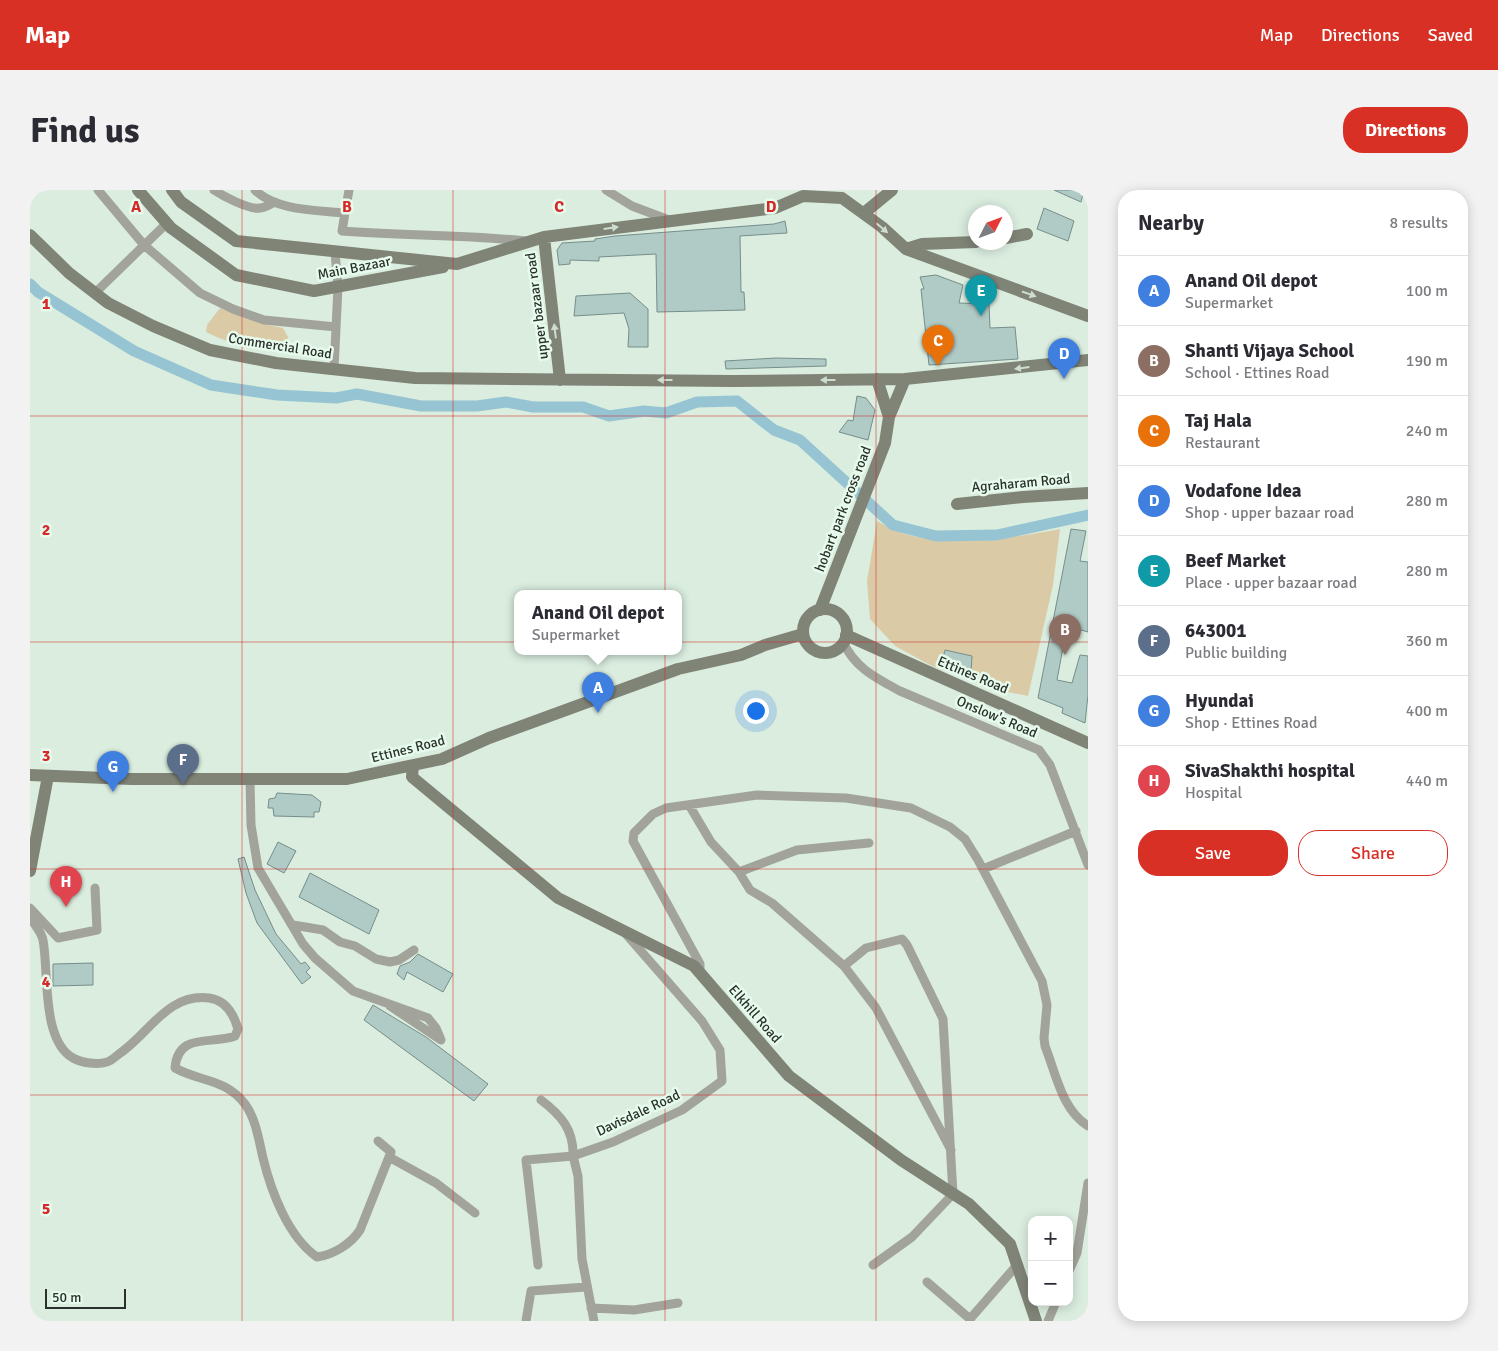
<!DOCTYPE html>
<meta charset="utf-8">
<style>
:root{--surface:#fff;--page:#f2f2f3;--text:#2b2b33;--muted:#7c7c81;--line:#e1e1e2;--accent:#d93025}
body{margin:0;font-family:Signika,sans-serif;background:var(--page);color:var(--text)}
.controls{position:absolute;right:15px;bottom:15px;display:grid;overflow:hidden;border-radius:10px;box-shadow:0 2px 12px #0003}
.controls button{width:45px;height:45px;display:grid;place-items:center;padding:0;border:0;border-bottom:1px solid var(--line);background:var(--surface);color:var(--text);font:25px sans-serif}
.compass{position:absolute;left:938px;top:15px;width:45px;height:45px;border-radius:50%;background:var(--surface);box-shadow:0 2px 12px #0003;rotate:48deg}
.scale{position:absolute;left:15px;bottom:12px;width:81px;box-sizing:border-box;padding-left:5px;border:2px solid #2a312c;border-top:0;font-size:14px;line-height:18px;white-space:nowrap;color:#2a312c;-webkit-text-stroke:4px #e7fbec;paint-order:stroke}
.you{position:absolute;left:725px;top:520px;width:18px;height:18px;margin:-12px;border:4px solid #fff;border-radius:50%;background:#1a73e8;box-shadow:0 0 0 8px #1a73e833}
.badge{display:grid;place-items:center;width:32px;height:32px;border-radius:50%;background:var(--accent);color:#fff;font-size:16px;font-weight:700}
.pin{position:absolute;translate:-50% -41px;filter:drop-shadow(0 1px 2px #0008)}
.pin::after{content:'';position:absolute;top:26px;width:18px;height:15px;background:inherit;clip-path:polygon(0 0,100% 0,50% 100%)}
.popup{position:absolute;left:484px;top:400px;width:168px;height:65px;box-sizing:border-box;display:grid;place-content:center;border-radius:10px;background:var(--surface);filter:drop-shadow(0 1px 4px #0005);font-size:16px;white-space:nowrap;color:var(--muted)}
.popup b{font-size:19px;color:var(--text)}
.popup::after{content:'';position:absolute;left:50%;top:100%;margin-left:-10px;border:10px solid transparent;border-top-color:var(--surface)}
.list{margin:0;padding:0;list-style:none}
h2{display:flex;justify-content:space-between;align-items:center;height:65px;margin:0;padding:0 20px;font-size:21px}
h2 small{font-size:16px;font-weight:400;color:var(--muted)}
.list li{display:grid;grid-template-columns:32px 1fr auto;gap:15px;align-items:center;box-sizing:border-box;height:70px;padding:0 20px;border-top:1px solid var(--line)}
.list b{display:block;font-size:19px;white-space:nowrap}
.list p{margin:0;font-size:16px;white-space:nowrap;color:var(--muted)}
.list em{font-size:16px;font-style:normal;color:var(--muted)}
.actions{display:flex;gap:10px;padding:15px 20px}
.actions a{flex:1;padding:11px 0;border:1px solid var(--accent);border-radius:20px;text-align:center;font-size:18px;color:var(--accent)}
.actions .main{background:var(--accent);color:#fff}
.map{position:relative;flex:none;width:1058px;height:1131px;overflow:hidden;border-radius:20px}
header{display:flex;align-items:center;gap:30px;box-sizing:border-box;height:70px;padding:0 25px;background:var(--accent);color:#fff}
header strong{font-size:24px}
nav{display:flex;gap:28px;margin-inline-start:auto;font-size:18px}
.intro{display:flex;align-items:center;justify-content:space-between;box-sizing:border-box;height:120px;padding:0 30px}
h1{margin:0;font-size:35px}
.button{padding:12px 22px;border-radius:20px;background:var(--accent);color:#fff;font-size:18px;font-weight:700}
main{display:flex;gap:30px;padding:0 30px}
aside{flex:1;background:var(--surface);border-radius:20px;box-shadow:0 2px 12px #0003}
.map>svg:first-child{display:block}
.green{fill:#dacba6}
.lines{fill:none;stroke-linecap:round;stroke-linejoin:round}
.canal{stroke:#96c4d2;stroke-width:11}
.building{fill:#b0cac6;stroke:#768e8b}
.street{stroke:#a2a49c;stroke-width:9}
.secondary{stroke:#808477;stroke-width:12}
.oneway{fill:#cdddcf}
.grid{fill:none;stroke:#d62828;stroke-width:1;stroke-opacity:0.55}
.labels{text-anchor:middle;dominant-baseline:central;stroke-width:5;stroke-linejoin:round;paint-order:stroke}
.street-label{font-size:14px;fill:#2a312c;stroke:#e7fbec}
.grid-label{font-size:16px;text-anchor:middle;font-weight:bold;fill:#d62828;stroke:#e7fbec;stroke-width:5;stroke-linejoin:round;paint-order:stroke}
</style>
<header>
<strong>Map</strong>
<nav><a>Map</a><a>Directions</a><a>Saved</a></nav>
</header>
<div class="intro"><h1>Find us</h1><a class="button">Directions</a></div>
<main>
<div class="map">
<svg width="1058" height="1131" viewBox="0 0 1058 1131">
<rect width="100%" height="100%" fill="#daeddf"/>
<path class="green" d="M190 118 238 135 253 138 258 147 255 159C226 160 202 155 176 142L177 135Z
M847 331C855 335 863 340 872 343 918 358 983 348 1030 339L1023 395 998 506 968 500 902 476 865 456 840 429 837 391Z"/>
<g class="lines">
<path class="canal" d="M0 94 8 102 104 161 181 195 247 205 306 208 327 204 391 216H447L476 212 503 217H553L579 226 614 221 636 223 667 212 707 211 744 240 770 250 863 335 906 346 967 345 1058 325"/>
</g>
<path class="building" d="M1024 0H1054L1051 12Z
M1014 18 1044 31 1038 51 1007 39Z
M755 31 757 43 710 46 711 102H714L715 120 627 122 626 64 569 67V71L540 70V74L529 75 527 60 532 53 565 51V49L585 46 744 34Z
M906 85 933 95 929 113 959 114 960 138 985 137 988 169 899 175 891 99H894L890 87Z
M600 103 618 119V157H598L599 139 594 123 544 126 546 106Z
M746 168 796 169V176L696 179 695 171Z
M827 206 836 208 845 220 838 250 809 242 818 230 823 231Z
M1041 339 1056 341 1050 371 1058 372V442L1037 436 1027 490 1042 493 1050 465 1058 466V505L1055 533 1032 523 1033 518 1008 508Z
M915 460 942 466 941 482 911 476Z
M247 603 282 605 291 612 289 622H284V627L244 626 243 618H238L239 609 245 608Z
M248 652 266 661 254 683 237 674Z
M214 667 225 700 246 744 271 774 275 772 280 778 276 782 281 787 272 794 227 733 216 703 208 669Z
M280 683 349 720 339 744 269 707Z
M388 764 423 784 413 802 377 782 374 790 367 784 370 776 380 772Z
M63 773V795L23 796V774Z
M343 815 396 847 458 894 444 911 334 830Z"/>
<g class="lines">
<path class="street" d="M68 0 114 55 170 103 203 119 234 130 306 137
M184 0C193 6 219 20 230 18 235 18 240 14 245 12
M225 0C246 21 287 20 315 23L312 41C373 46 434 44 495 51
M576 0 602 16 639 30
M315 23 319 0
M65 103 137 33
M304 179 308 97 305 62
M813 452C825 478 846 488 870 501L1009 560 1020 575 1058 675
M220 589 221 635 228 678 273 754 285 768 323 801 398 828 406 838 411 850 360 816
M659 615 681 652 709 682 720 700 742 713 814 776 846 818 921 960
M953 679 1046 641
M709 682 767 660 839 653
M0 718 28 748 67 740 65 698
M0 727C4 734 12 743 13 750 19 781 11 850 43 868 52 873 67 875 77 872 81 871 85 867 89 864 119 844 137 803 179 808 196 810 204 825 208 839L205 846C181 855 148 842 145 878 170 892 195 888 215 914 226 929 229 951 233 968 241 1001 258 1047 287 1067 303 1065 321 1054 330 1040L361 962 348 951
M263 735 293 740 310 752 325 756 346 769 360 772 369 770 384 760
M814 776 836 758 872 749 877 755 913 829 923 1004 882 1047 843 1075
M670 782V774L603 651 604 643 623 624 636 618 727 605 816 608 881 618 920 637 935 649 948 670 1012 791 1017 815 1014 848 1015 856C1026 884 1032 920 1058 936
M359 967 406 993 445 1023
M508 1075 496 970 543 966C544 940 531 925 511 910
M1039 1081 1047 1063 1058 993
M897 1092 940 1129 987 1075
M561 1118 604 1120 648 1113
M496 1131 501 1101 556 1097
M564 1131 552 1069 548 986 543 966 583 952 652 920 692 891 690 860 672 831 596 744
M1018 1131 1026 1112"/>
<path class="secondary" d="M108 0 141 38 206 85 284 101 413 77
M142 0 151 12 206 51 427 74 514 47
M834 23 862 0
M0 45 39 83 78 113 123 136 180 160 246 173 385 188 702 191 875 189 859 227 847 189
M976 48 997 44
M876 59 892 54 946 52
M875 189 1058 170
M530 190 514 47 745 18 773 6 812 8 852 37 876 59 1058 126
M927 314 993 307 1058 303
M773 441a22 22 0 1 1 44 0a22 22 0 1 1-44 0Z
M790 420 855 253 859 227
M816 445 1058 553
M383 576 382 587 528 708 664 776 759 886 871 970 939 1014 980 1054 1006 1131
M0 585 101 589H317L412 569 459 548 648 479 711 465 735 455 773 444
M0 681 18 586"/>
</g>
<defs><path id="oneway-solid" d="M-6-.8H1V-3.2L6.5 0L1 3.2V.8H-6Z" transform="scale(1.25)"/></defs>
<g class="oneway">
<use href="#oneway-solid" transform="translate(581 38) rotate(-8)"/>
<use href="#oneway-solid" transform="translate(852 38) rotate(40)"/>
<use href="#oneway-solid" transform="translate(999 104) rotate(19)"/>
<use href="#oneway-solid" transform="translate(525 141) rotate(-97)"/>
<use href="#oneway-solid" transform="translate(992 178) rotate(173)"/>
<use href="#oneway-solid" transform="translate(635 190) rotate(-180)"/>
<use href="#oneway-solid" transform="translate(798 190) rotate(180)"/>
</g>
<path class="grid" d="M212 0V1131M423 0V1131M635 0V1131M846 0V1131M0 226H1058M0 452H1058M0 679H1058M0 905H1058"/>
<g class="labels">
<g class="street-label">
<text transform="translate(324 78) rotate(-11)">Main Bazaar</text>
<text transform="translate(507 116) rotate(-97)">upper bazaar road</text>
<text transform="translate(250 156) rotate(9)">Commercial Road</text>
<text transform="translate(991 293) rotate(-5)">Agraharam Road</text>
<text transform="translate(813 319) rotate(-69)">hobart park cross road</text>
<text transform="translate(943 485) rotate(23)">Ettines Road</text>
<text transform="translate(967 527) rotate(23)">Onslow's Road</text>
<text transform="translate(378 559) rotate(-14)">Ettines Road</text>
<text transform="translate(725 824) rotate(49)">Elkhill Road</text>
<text transform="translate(608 923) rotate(-25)">Davisdale Road</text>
</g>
</g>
<g class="grid-label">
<text x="106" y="22">A</text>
<text x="317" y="22">B</text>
<text x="529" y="22">C</text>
<text x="741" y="22">D</text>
<text x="16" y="119">1</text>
<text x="16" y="345">2</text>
<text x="16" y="571">3</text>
<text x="16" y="797">4</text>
<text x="16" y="1024">5</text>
</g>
</svg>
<div class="controls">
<button>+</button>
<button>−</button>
</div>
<svg class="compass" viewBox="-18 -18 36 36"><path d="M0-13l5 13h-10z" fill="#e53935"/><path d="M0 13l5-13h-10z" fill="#7c7c81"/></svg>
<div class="scale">50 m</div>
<div class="you"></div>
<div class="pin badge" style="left:568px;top:523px;background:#3f7fe0">A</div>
<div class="popup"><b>Anand Oil depot</b>Supermarket</div>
<div class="pin badge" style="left:1035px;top:465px;background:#8d6e63">B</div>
<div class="pin badge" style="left:908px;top:176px;background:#e8710a">C</div>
<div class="pin badge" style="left:1034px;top:189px;background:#3f7fe0">D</div>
<div class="pin badge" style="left:951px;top:126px;background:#0f9aa8">E</div>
<div class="pin badge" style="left:153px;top:595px;background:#5c6f8a">F</div>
<div class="pin badge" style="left:83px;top:602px;background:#3f7fe0">G</div>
<div class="pin badge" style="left:36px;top:717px;background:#e0444e">H</div>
</div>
<aside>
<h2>Nearby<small>8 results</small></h2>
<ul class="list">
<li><span class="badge" style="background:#3f7fe0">A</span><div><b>Anand Oil depot</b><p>Supermarket</p></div><em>100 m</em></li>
<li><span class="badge" style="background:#8d6e63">B</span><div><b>Shanti Vijaya School</b><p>School · Ettines Road</p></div><em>190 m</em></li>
<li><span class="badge" style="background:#e8710a">C</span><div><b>Taj Hala</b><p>Restaurant</p></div><em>240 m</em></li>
<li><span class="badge" style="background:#3f7fe0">D</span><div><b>Vodafone Idea</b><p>Shop · upper bazaar road</p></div><em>280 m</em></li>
<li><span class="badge" style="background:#0f9aa8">E</span><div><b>Beef Market</b><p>Place · upper bazaar road</p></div><em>280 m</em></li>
<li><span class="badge" style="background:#5c6f8a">F</span><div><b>643001</b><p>Public building</p></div><em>360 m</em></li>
<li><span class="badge" style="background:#3f7fe0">G</span><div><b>Hyundai</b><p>Shop · Ettines Road</p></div><em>400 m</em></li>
<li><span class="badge" style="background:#e0444e">H</span><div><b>SivaShakthi hospital</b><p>Hospital</p></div><em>440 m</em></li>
</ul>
<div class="actions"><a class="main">Save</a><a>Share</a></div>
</aside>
</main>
